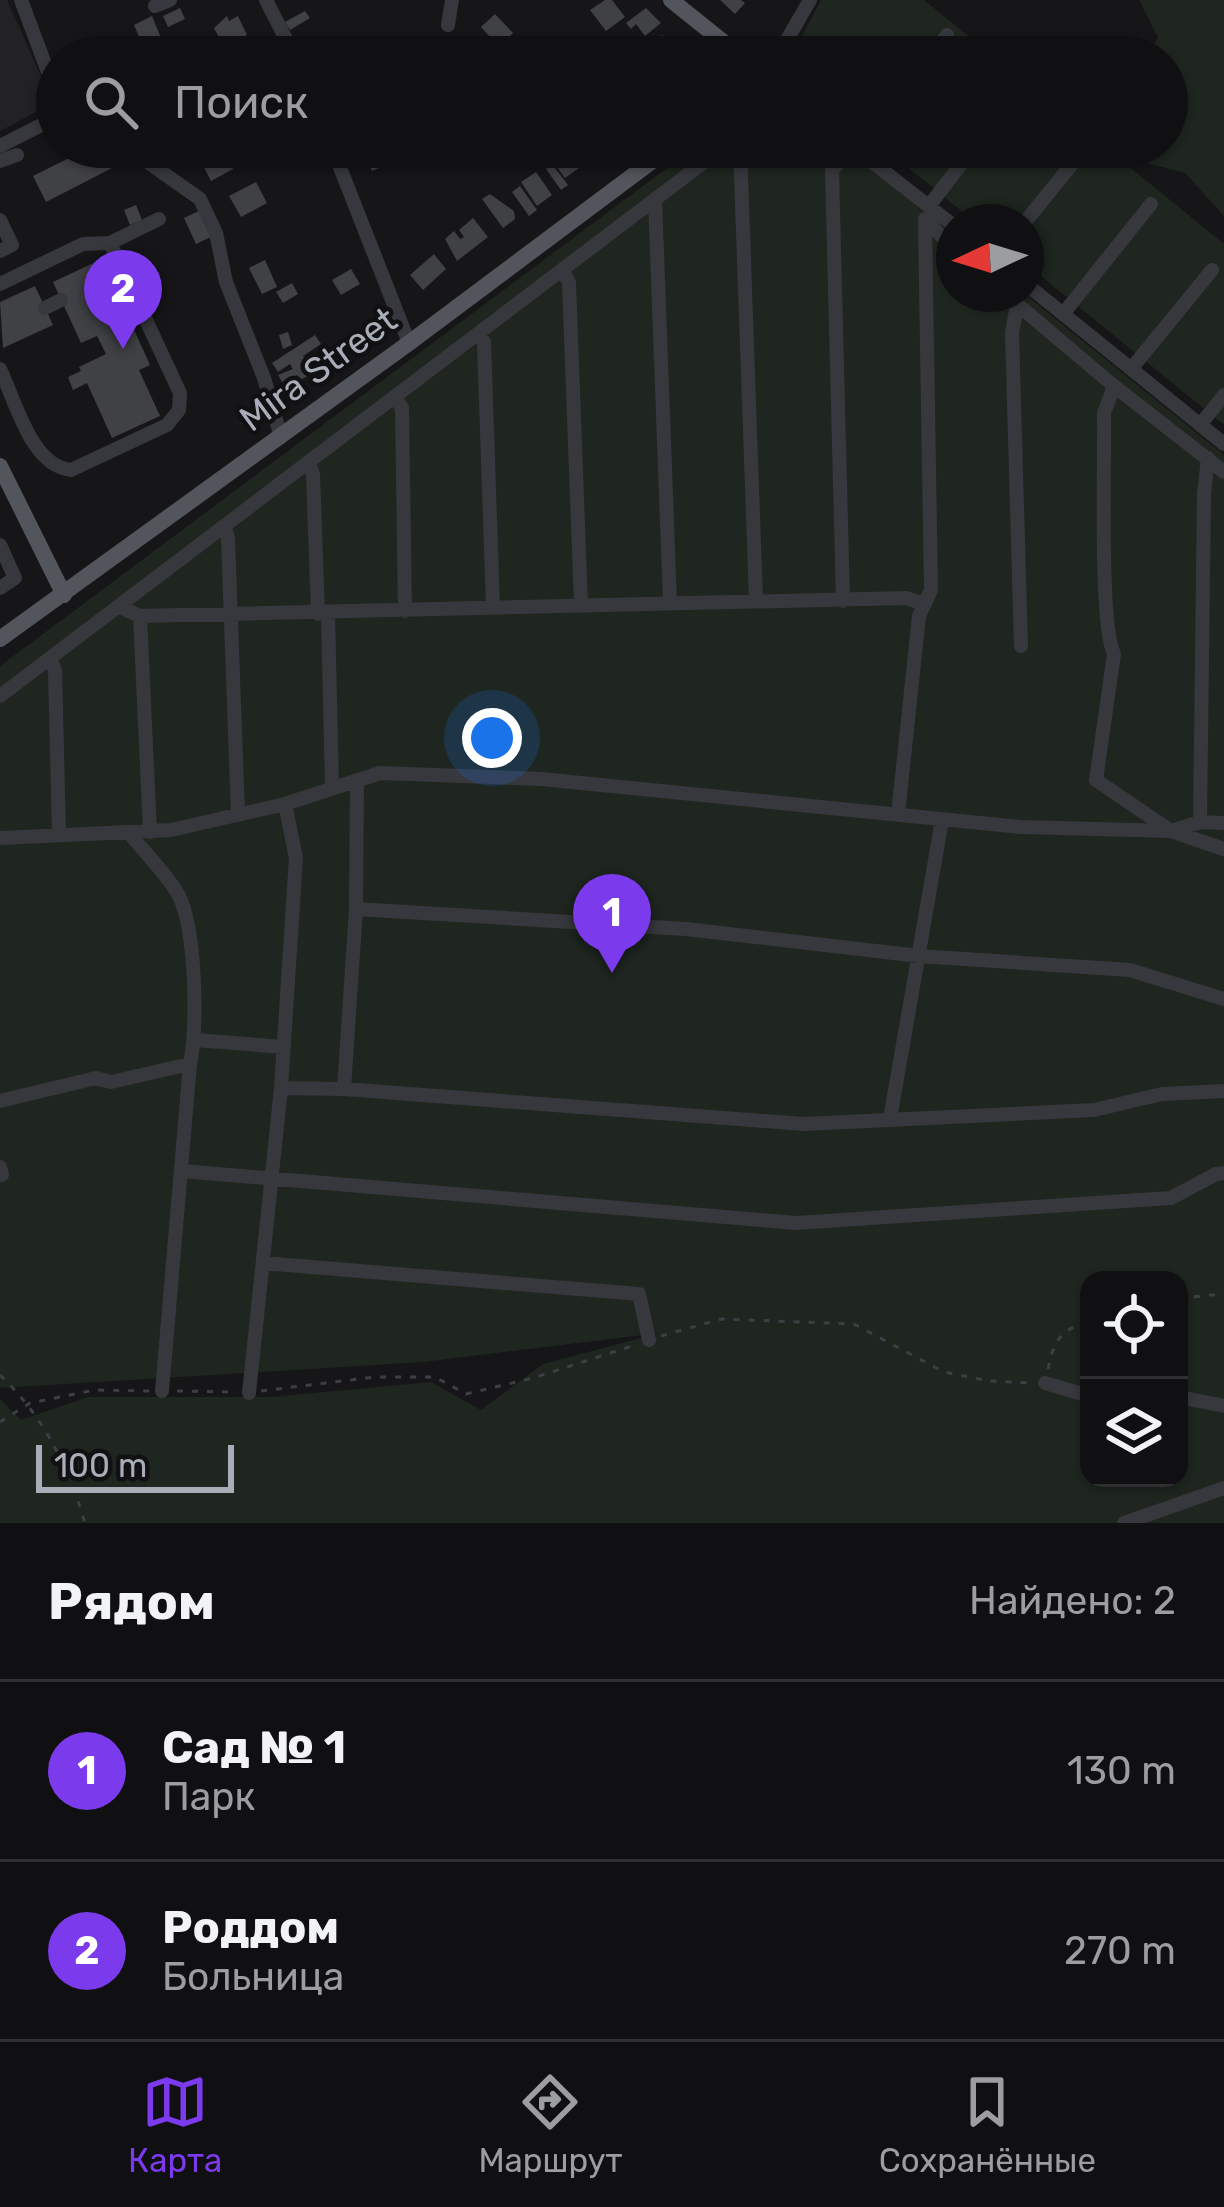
<!DOCTYPE html>
<html lang="ru">
<meta charset="utf-8">
<style>
:root{--surface:#101012;--page:#19191b;--text:#f1f3f6;--muted:#9c9d9f;--line:#303032;--accent:#7c3aed}
body{margin:0;font-family:Rubik,sans-serif;background:var(--page);color:var(--text)}
.controls{position:absolute;right:36px;bottom:36px;display:grid;overflow:hidden;border-radius:24px;box-shadow:0 3px 9px #0004}
.controls button{width:108px;height:108px;display:grid;place-items:center;padding:0;border:0;border-bottom:3px solid var(--line);background:var(--surface);color:var(--text);font:60px sans-serif}
.compass{position:absolute;left:936px;top:204px;width:108px;height:108px;border-radius:50%;background:var(--surface);box-shadow:0 3px 9px #0004;rotate:266deg}
.scale{position:absolute;left:36px;bottom:30px;width:198px;box-sizing:border-box;padding-left:12px;border:6px solid #a8adb8;border-top:0;font-size:33px;line-height:42px;white-space:nowrap;color:#a8adb8;-webkit-text-stroke:9px #111113;paint-order:stroke}
.you{position:absolute;left:492px;top:738px;width:42px;height:42px;margin:-30px;border:9px solid #fff;border-radius:50%;background:#1a73e8;box-shadow:0 0 0 18px #1a73e833}
.badge{display:grid;place-items:center;width:78px;height:78px;border-radius:50%;background:var(--accent);color:#fff;font-size:39px;font-weight:700}
.pin{position:absolute;translate:-50% -99px;filter:drop-shadow(0 3px 6px #0008)}
.pin::after{content:'';position:absolute;top:63px;width:42px;height:36px;background:inherit;clip-path:polygon(0 0,100% 0,50% 100%)}
.list{margin:0;padding:0;list-style:none}
h2{display:flex;justify-content:space-between;align-items:center;height:156px;margin:0;padding:0 48px;font-size:51px}
h2 small{font-size:39px;font-weight:400;color:var(--muted)}
.list li{display:grid;grid-template-columns:78px 1fr auto;gap:36px;align-items:center;box-sizing:border-box;height:180px;padding:0 48px;border-top:3px solid var(--line)}
.list b{display:block;font-size:45px;white-space:nowrap}
.list p{margin:0;font-size:39px;white-space:nowrap;color:var(--muted)}
.list em{font-size:39px;font-style:normal;color:var(--muted)}
.icon{flex:none;width:66px;height:66px;fill:none;stroke:currentColor;stroke-width:2;stroke-linecap:round;stroke-linejoin:round}
.map{position:relative;flex:none;width:1224px;height:1523px;overflow:hidden}
.search{position:absolute;background:var(--surface);box-shadow:0 3px 9px #0004;left:36px;right:36px;top:36px;height:132px;display:flex;align-items:center;gap:30px;box-sizing:border-box;padding:0 42px;border-radius:66px;color:var(--muted);font-size:45px}
.sheet{height:516px;background:var(--surface)}
nav{display:flex;justify-content:space-around;align-items:center;box-sizing:border-box;height:168px;border-top:3px solid var(--line);background:var(--surface);font-size:33px;color:var(--muted)}
nav a{display:grid;justify-items:center;gap:6px}
nav .on{color:var(--accent)}
.map>svg:first-child{display:block}
.built{fill:#222225}
.green{fill:#1e261f;fill-rule:evenodd}
.building{fill:#404145}
.lines{fill:none;stroke-linecap:round;stroke-linejoin:round}
.path{stroke:#3d3f44;stroke-width:3;stroke-dasharray:6 9;stroke-linecap:butt}
.minor{stroke:#37383d;stroke-width:14}
.major{stroke:#53555c;stroke-width:16}
.labels{text-anchor:middle;dominant-baseline:central;stroke-width:9;stroke-linejoin:round;paint-order:stroke}
.street-label{font-size:36px;fill:#a8adb8;stroke:#111113}
</style>
<div class="map">
<svg width="1224" height="1523" viewBox="0 0 1224 1523">
<rect width="100%" height="100%" fill="#161618"/>
<path class="built" d="M0 0H7L53 103 0 131Z"/>
<path class="green" d="M821 0H924L994 57H791Z
M1139 0H1224V216L1185 173 1147 163 1138 147H1167V57H1147L1158 37Z
M695 147H844L954 236V294H1025L1224 455V1523H0V1399L21 1420 88 1397H271L431 1382 481 1410 543 1364 660 1333 423 1362 0 1388V666ZM1089 1280H1179V1478H1089Z
M883 147H1105L1224 244V425L1026 264V222H975Z"/>
<path class="building" d="M605 0H612L625 17 606 31 590 10Z
M720 0H741L745 3 735 14Z
M180 8 185 19 168 27 163 16Z
M646 8 661 23 645 36 636 24 631 29 626 23Z
M305 11 310 18 290 30 285 22Z
M495 14 513 33 499 47 481 27Z
M152 16 161 38 143 46 134 25Z
M227 16 229 21 238 16 247 35 224 47 214 28Z
M662 35 674 51 666 57H650L644 49Z
M362 39 367 48 355 54 350 45Z
M161 41 175 57H141L138 52Z
M445 45 451 57H420Z
M91 147H107L116 166 46 202 33 176Z
M254 147H289L260 161Z
M370 147H396L401 158 372 171 364 155Z
M542 147 556 151 570 147 583 165 565 178Z
M226 154 233 169 211 181 203 165Z
M552 164 568 185 561 190 546 169Z
M536 172 552 195 537 206 521 182Z
M256 182 267 203 241 217 229 196Z
M520 186 537 210 529 216 512 192Z
M490 194 514 211 515 219 503 228 482 199Z
M136 205 142 220 130 225 124 210Z
M201 210 213 236 196 244 184 218Z
M473 218 488 237 457 261 445 239 454 231 460 239 464 237 459 230Z
M434 254 446 269 423 290 410 275Z
M102 259 150 365 139 370 160 416 112 438 87 383 73 390 68 377 81 371 79 367 106 354 97 336 81 343 53 282Z
M265 260 277 287 262 294 249 268Z
M351 269 360 284 341 295 332 280Z
M292 283 298 294 283 303 276 292Z
M35 286 53 325 3 348 0 302Z
M288 332 292 345 283 349 279 335Z
M315 335 321 344 303 356 313 372 301 380 297 375 284 385 278 375 293 369 290 364 278 372 272 363Z"/>
<g class="lines">
<path class="path" d="M1179 1298 1224 1294
M661 1336 721 1319 854 1324 944 1372 989 1381 1032 1383
M1048 1369C1054 1341 1060 1330 1089 1321
M0 1375C44 1417 68 1466 85 1523
M177 1391 234 1392
M261 1391 375 1377H435L466 1394 533 1378 635 1345
M0 1422 30 1403 95 1390 150 1391"/>
<path class="minor" d="M21 0 57 96
M266 0 295 57
M155 6 170 0
M448 25 452 0
M777 57 810 0
M930 57 947 35
M0 146 57 117
M332 147 409 343
M740 147 756 601
M853 147 954 226
M0 161 17 155
M149 163 200 199 216 233 226 282 264 378 281 437
M655 199 670 603
M929 206 974 147
M925 219 954 249
M0 220 12 245 0 251
M1025 222 1086 147
M563 270 569 283 581 605
M0 284 83 244 110 243
M1026 284 1224 444
M1005 294 1114 386 1224 472
M1017 305 1012 333 1021 646
M45 308 61 300
M1063 314 1151 204
M478 334 484 342 493 608
M0 369C16 402 31 466 71 470L167 425 179 410 180 393 110 243 159 219
M1131 369 1212 270
M1114 386 1104 413C1105 457 1099 624 1114 654L1096 780 1171 831 1200 822 1224 823
M395 398 402 408 405 611
M1200 425 1224 395
M309 463 313 474 318 614
M225 527 228 538 238 815
M0 545 15 578 0 588
M843 601 832 171 851 147
M120 607 140 616 906 598 925 604
M328 614 332 788
M140 616 150 832
M50 659 55 670 59 834
M0 696 724 147
M898 814 919 616 931 590 925 224
M1200 822 1204 494 1208 458
M130 834C145 853 166 873 178 894 196 927 198 1028 190 1064L162 1391
M0 838 171 830 285 804 380 773 541 779 1021 827 1171 831 1224 849
M356 909 686 929 919 956 1130 970 1224 999
M195 1040 283 1047
M281 1088 344 1089 804 1124 1094 1110 1162 1094 1224 1091
M344 1089 356 909 357 780
M0 1101 96 1078 111 1082 190 1064
M890 1119 942 820
M0 1167 2 1175
M182 1171 796 1223 1171 1198 1216 1174 1224 1173
M263 1263 639 1294 649 1340
M1045 1383 1089 1396
M249 1393 281 1088 296 858 285 804
M1179 1397 1224 1406
M1124 1523 1224 1488"/>
<path class="major" d="M671 0 742 57
M0 466 64 595
M0 639 409 343 671 147"/>
</g>
<g class="labels">
<g class="street-label">
<text transform="translate(318 369) rotate(-36)">Mira Street</text>
</g>
</g>
</svg>
<div class="controls">
<button><svg class="icon" aria-label="locate" viewBox="0 0 24 24"><circle cx="12" cy="12" r="6"/><path d="M12 2v4M12 18v4M2 12h4M18 12h4"/></svg></button>
<button><svg class="icon" aria-label="layers" viewBox="0 0 24 24"><path d="M12 4l9 5-9 5-9-5zM3 14l9 5 9-5"/></svg></button>
</div>
<svg class="compass" viewBox="-18 -18 36 36"><path d="M0-13l5 13h-10z" fill="#e53935"/><path d="M0 13l5-13h-10z" fill="#9c9d9f"/></svg>
<div class="scale">100 m</div>
<div class="you"></div>
<div class="pin badge" style="left:612px;top:973px">1</div>
<div class="pin badge" style="left:123px;top:349px">2</div>
<div class="search"><svg class="icon" aria-label="search" viewBox="0 0 24 24"><circle cx="10" cy="10" r="6"/><path d="M15 15l6 6"/></svg>Поиск</div>
</div>
<section class="sheet">
<h2>Рядом<small>Найдено: 2</small></h2>
<ul class="list">
<li><span class="badge">1</span><div><b>Сад № 1</b><p>Парк</p></div><em>130 m</em></li>
<li><span class="badge">2</span><div><b>Роддом</b><p>Больница</p></div><em>270 m</em></li>
</ul>
</section>
<nav>
<a class="on"><svg class="icon" aria-label="map" viewBox="0 0 24 24"><path d="M3 6l6-2 6 2 6-2v14l-6 2-6-2-6 2zM9 4v14M15 6v14"/></svg>Карта</a>
<a><svg class="icon" aria-label="directions" viewBox="0 0 24 24"><path d="M12 3l9 9-9 9-9-9zM9 14v-3h6M13 9l2 2-2 2"/></svg>Маршрут</a>
<a><svg class="icon" aria-label="saved" viewBox="0 0 24 24"><path d="M7 4h10v16l-5-4-5 4z"/></svg>Сохранённые</a>
</nav>
